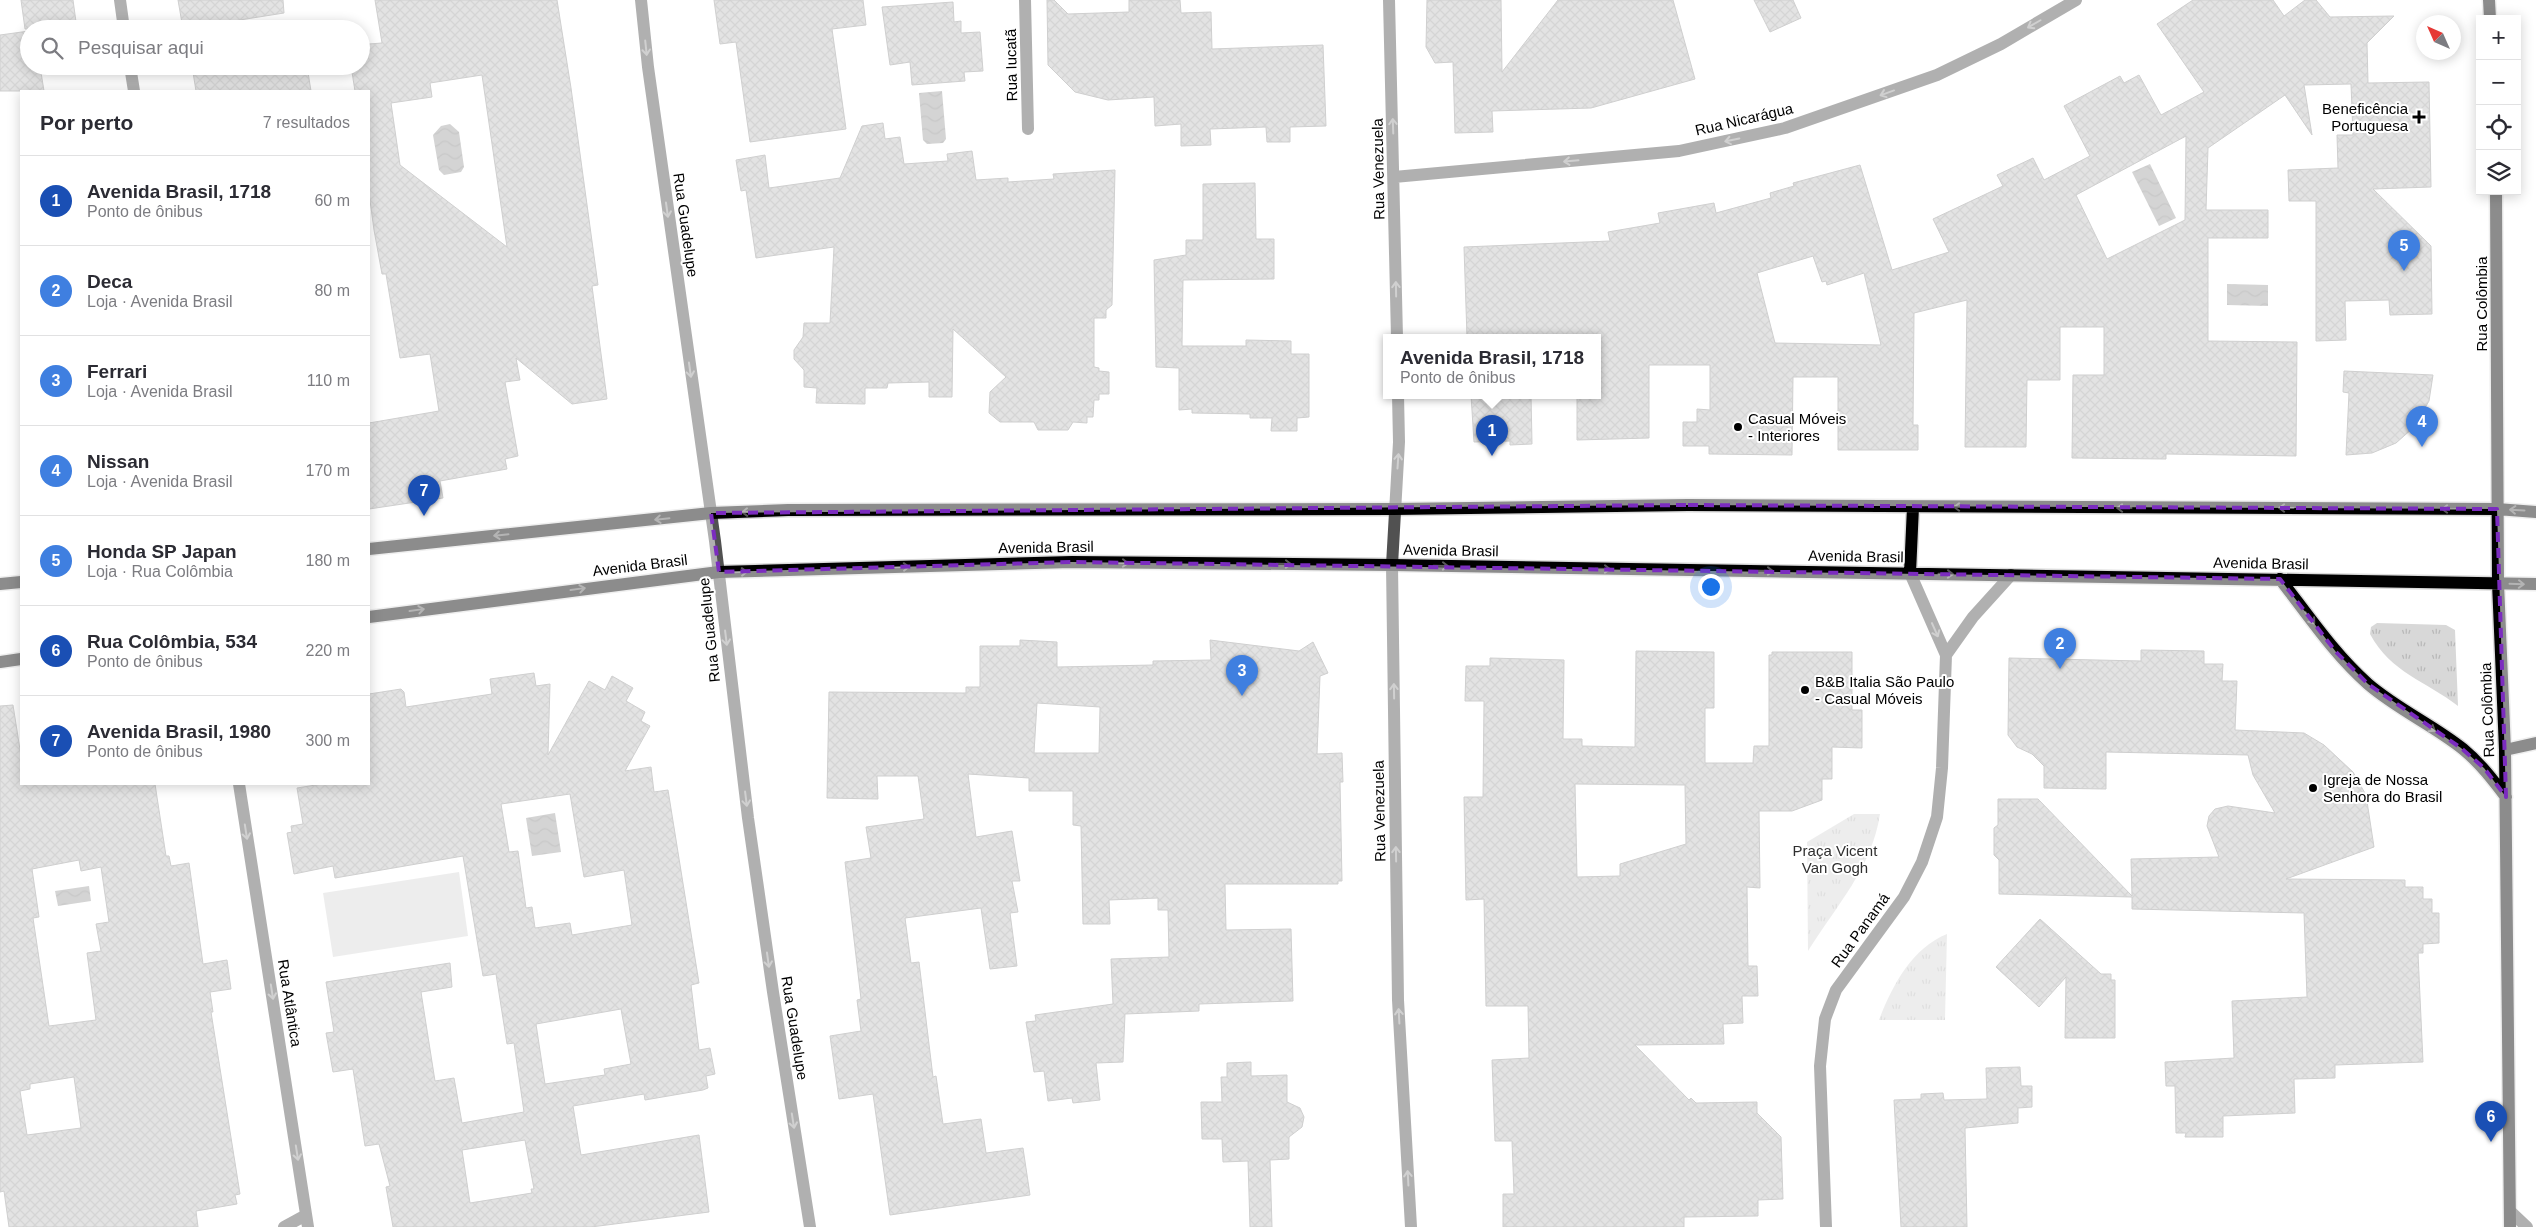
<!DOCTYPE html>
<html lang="pt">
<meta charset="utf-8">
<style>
:root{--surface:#fff;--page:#f7f7f7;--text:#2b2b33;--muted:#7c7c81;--line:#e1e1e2;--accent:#111827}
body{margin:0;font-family:Helvetica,sans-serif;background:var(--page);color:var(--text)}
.controls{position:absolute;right:15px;top:15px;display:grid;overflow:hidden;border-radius:0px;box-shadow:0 2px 12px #0003}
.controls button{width:45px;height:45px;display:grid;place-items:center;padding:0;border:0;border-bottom:1px solid var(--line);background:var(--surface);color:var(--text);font:25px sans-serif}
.compass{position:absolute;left:2416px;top:15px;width:45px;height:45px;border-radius:50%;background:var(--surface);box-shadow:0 2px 12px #0003;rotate:315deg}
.you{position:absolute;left:1710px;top:586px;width:18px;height:18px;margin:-12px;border:4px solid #fff;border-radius:50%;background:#1a73e8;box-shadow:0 0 0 8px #1a73e833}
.badge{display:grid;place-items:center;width:32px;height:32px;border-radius:50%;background:var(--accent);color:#fff;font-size:16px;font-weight:700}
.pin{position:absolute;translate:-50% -41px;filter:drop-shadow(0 1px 2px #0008)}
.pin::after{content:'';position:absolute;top:26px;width:18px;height:15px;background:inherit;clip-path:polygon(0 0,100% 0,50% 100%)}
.popup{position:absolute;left:1383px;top:334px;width:218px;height:65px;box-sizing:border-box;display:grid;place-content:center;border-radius:0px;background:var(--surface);filter:drop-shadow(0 1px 4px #0005);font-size:16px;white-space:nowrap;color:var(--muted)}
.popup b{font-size:19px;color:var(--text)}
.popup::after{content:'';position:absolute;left:50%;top:100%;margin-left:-10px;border:10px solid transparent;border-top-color:var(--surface)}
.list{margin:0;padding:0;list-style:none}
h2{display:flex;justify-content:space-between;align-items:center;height:65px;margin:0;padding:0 20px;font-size:21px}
h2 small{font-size:16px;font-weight:400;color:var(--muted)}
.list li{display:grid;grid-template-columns:32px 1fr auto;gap:15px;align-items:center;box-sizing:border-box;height:90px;padding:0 20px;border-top:1px solid var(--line)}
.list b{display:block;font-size:19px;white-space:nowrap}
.list p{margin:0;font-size:16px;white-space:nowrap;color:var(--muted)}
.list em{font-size:16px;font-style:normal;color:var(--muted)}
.icon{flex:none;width:28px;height:28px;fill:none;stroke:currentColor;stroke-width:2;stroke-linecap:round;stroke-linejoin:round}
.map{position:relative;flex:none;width:2536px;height:1227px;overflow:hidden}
.search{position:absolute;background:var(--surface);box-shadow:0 2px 12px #0003;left:20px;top:20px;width:350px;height:55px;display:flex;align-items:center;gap:12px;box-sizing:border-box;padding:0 18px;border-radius:28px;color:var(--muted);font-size:19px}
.panel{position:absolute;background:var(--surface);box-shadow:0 2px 12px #0003;left:20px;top:90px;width:350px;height:695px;border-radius:0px}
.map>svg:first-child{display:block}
.grass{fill:url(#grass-tufts)}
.pitch{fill:#d8d8d8}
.water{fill:url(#water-waves)}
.building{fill:url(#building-cross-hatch);stroke:#959595;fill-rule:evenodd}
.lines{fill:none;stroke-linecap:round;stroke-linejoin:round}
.major-casing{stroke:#dbdbdb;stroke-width:15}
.minor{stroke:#515151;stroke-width:12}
.major{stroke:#000;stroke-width:12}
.oneway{stroke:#979797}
.oneway2{stroke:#595959}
.marked{fill:none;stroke:#7b2cbf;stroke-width:4;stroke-dasharray:10 6;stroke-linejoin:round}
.poi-dot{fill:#000;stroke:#fff;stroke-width:2}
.labels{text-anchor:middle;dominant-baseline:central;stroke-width:4;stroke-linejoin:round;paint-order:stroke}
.street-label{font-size:15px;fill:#000;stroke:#fff}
.poi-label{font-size:15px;fill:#000;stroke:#fff;text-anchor:start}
.park-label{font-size:15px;fill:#2f2f2f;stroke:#fff}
</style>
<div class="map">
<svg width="2536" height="1227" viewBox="0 0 2536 1227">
<defs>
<pattern id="grass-tufts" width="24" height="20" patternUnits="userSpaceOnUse" patternTransform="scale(1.25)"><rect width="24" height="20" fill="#d8d8d8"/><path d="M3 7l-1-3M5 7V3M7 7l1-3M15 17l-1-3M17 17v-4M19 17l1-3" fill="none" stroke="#b8b8b8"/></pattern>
<pattern id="water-waves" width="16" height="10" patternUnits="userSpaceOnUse" patternTransform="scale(1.25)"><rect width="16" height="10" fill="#9f9f9f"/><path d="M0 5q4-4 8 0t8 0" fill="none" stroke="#878787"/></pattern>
<pattern id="building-cross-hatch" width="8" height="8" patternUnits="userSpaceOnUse" patternTransform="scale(1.25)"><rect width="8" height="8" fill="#c0c0c0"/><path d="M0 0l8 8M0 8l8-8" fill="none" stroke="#a3a3a3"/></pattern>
</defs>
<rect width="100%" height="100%" fill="#fff"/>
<path class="grass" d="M2377 623 2446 625 2455 630 2458 706C2426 681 2391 673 2370 634L2371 627Z
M1854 814H1880C1872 868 1836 906 1808 951L1807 842Z
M1947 934 1945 1020H1879C1892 986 1912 948 1947 934Z"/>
<path class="pitch" d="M459 872 468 936 333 957 323 893Z"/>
<path class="water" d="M942 91 946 139 943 143 927 144 923 140 919 93Z
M450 124 459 132 464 167 461 172 444 175 439 170 433 135 441 126Z
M2150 164 2176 218 2159 226 2132 172Z
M2227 284 2268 285V306L2227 305Z
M555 813 561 852 532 856 526 818Z
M89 886 91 901 58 906 55 891Z"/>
<path class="building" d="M21 0H73L77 29H25Z
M178 0H283L284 13 183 29Z
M375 0H557L571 88 598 285 592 286 607 399 572 404 516 358 520 380 505 382 518 456 505 459 507 469 440 481 443 498 369 509V423L439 411 430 354 400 358 386 274H382L374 230 369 193V91H355L351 66H361V52L369 51V44L382 43ZM482 75 507 247 400 165 391 103 432 97 430 83Z
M714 0H863L866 25 832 29 846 129 750 142 736 42 720 44Z
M1047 0H1054L1068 14 1129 12V0H1180L1181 13 1211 12 1212 49 1323 45 1326 126 1290 127V142H1267L1266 127 1210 129 1211 145 1181 146V124L1155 126 1154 97 1108 100 1075 92 1048 65Z
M1427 0H1501L1502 72 1558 0H1673L1695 79 1591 108 1492 111 1493 132 1455 133 1453 62 1435 63 1426 47Z
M1754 0H1793L1801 18 1770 32Z
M2193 0H2273L2284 16 2305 0H2316L2330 17 2394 16 2367 43 2368 83 2429 82 2431 187 2373 189 2431 246 2432 314 2390 315 2389 300 2345 301 2346 340 2316 341V201H2289L2288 170 2338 168 2337 135H2353L2351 84 2304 85 2312 135 2285 95 2208 148 2206 210H2268V238H2208V341L2297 342 2296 456 2166 454V459L2072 458 2073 375H2104V327H2060V380H2027L2026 447H1965L1967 300 1914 313 1913 425H1918V450H1838V377H1793L1792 455 1709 454V446H1683V422H1697V409L1710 410V365H1649V438L1577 440V395H1597V337H1467L1464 247 1610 241 1608 232 1660 223 1658 213 1714 203 1716 213 1771 198 1770 193 1794 186 1793 183 1860 165 1892 270 1949 252 1933 219 2003 186 1997 175 2033 158 2044 180 2090 156 2064 106 2120 76 2124 83 2139 75 2161 115 2204 92 2157 24ZM2186 136 2185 220 2107 259 2076 195ZM1813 256 1822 282 1826 281 1827 285 1864 273 1881 345 1775 343 1757 273Z
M953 2 954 22 961 21V33L980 32 983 71 964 72 965 81 912 85 910 62 890 65 882 7Z
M29 31V66H40L44 91H0V35Z
M192 66H307L311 91H196Z
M883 123 885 139 900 137 904 164 948 161 947 154 972 151 976 180 1008 178V182L1054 179 1053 174 1115 170 1112 305 1106 310V318H1094V367L1099 368V371L1109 372V394H1099V400H1094L1093 417H1087V423L1073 422 1068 430H1038L1034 422H1000L989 413 990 392 1006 377 953 329 952 397H929V382L888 383 887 388H865V404L816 403 817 388 804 387V370L794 359V350L803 337 804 323H830L834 247 756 258 746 190 741 191 736 160 765 155 769 188 840 178 862 126Z
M1255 183 1256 239H1274V279L1183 280 1182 346H1246V340L1291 341V354H1309V417L1297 418V431H1271L1272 418H1250V414L1192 413V409L1179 410V368L1156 367 1154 260 1186 255V240H1203V184Z
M2344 371 2433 375 2429 401 2413 428 2396 443 2372 453 2346 455 2349 393 2343 392Z
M1471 395H1531L1532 444 1510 445V441L1474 442Z
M1020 640 1057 642V667L1153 665V661L1211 660 1210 640 1299 651 1313 642 1328 673 1320 676 1317 754 1342 753 1343 782H1340L1342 881H1338V884H1225L1226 930 1291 929 1293 1001 1199 1004V1011L1125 1014 1123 1062 1096 1063 1100 1100 1073 1103 1072 1098 1048 1101 1044 1071 1034 1072 1026 1022 1036 1021 1035 1015 1113 1004 1111 959 1169 957 1168 910H1158V898L1109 900 1110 924H1083L1081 826 1073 825V791H1029V778L968 774 976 837 1012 831 1020 881H1012L1018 912 1010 913 1017 966 990 969 981 908 905 918 911 963 919 962 933 1077 936 1076 943 1124 981 1119 986 1153 1023 1148 1030 1195 890 1215 873 1094 839 1099 830 1036 861 1031 857 1000 861 999 845 862 871 858 866 827 924 819 918 776H877L878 799 827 798 829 692 966 693V687H980V646H1020ZM1037 703 1100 707 1099 753H1034Z
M2141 650 2204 651V664H2223L2222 681H2237L2235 730 2304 733 2324 745 2353 772 2366 795 2374 847 2286 879 2405 880V887H2423V899H2432V913H2439V943L2423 944V953H2418L2423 1062 2335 1065V1078L2294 1079 2295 1113 2223 1116V1137H2185L2186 1133H2176L2175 1086H2166L2165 1062 2234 1058 2232 1001 2307 997 2304 913 2132 909V897L1999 894V860L1994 855V828L1998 825V799H2038L2132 896 2131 859 2219 857 2207 826 2209 816 2215 809 2228 806 2275 813 2253 775 2248 755 2106 752V789L2044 788V766L2032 754 2017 747 2008 735 2009 658 2141 661Z
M1636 651 1714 652V708H1705V763H1753L1754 746H1769V655H1772V652H1852V710H1862V748L1832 747V779H1822V800L1792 811H1759L1760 888 1747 887 1748 966H1757L1758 996H1742L1743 1023 1723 1024 1724 1044 1635 1045 1689 1100 1691 1098 1696 1103 1757 1102V1113L1781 1137 1783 1199 1758 1200V1216L1684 1217V1227H1503V1194H1514L1512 1141H1495L1492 1060 1529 1058 1528 1006H1486L1484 899 1466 900 1464 797H1483L1484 701H1465L1466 666H1490V658L1564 660 1563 739H1582V746L1635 747ZM1575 784 1685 785 1686 844 1620 864V876L1577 877Z
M534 673 536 686 550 684 548 755 589 681 605 690 612 676 633 688 626 701 645 712 641 721 650 726 625 771 651 767 654 792 668 790 699 983 691 985 699 1050 710 1048 715 1074 706 1076 708 1088 703 1090 645 1100 644 1094 573 1106 581 1155 699 1135 709 1212 591 1227H393L386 1187 390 1186 379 1144 365 1146 353 1069 333 1072 326 1033 334 1032 326 982 450 963 452 987 421 992 435 1081 454 1078 462 1123 524 1112 514 1043 507 1044 496 974 483 976 463 856 335 878 333 866 294 874 287 833 292 832 291 826 303 824 297 788 322 784H369V694L401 689 404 692 406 707 492 694 490 679ZM570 794 584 877 624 870 632 925 572 935 570 923 535 928 532 907 526 908 518 851 509 852 501 804ZM621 1009 631 1064 604 1069 605 1075 545 1084 536 1024ZM525 1140 534 1189H531L532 1193 470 1203 462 1150Z
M13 705 21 756V784H155L166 856H169L171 866 189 863 203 964 227 960 231 989 210 992 213 1012H211L240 1194 235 1195 237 1204 196 1211 198 1227H9L4 1191 0 1192V706ZM79 860 81 871 101 867 109 922 96 924 101 951 87 953 96 1020 49 1026 33 918 39 917 32 869ZM74 1077 81 1128 27 1135 20 1091 30 1089V1084Z
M2040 919 2101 974H2111V980H2115V1038H2065L2066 977 2039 1007 1996 967Z
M1251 1062V1076L1287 1075V1102L1300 1108 1304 1117 1302 1127 1289 1137V1159L1270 1160 1272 1227H1250L1248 1161 1223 1162 1222 1139H1202L1201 1102H1222L1221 1077H1227V1063Z
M2020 1067 2021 1086H2032V1107L2018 1108V1123L1965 1128 1967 1227H1901L1894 1100 1921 1099V1094L1943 1093 1944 1100 1987 1099 1986 1068Z"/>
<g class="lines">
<g class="major-casing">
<path id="major" d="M2489 0 2490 19
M2496 191 2498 583 2505 750 2510 1227
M369 549 711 513 788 510 1394 509 1688 505 2497 509 2536 512
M1910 573 1913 507
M2280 579C2308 615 2334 654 2368 684 2397 709 2433 725 2463 749 2480 763 2493 780 2506 797
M0 584 21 582
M369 617 719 572 1072 562 1392 565 2536 584
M0 662 21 659
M2505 750 2536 743"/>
</g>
<path class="minor" d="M120 0 124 29
M641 0 648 67 715 541 748 818 773 992 810 1227
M1025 0 1028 129
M1389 0 1397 337
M130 66 134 91
M1394 177 1679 151 1785 128 1937 75 2001 44 2076 0
M1398 395 1399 442 1392 565 1398 1000 1411 1227
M1946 655 1973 617 2011 575
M239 784 308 1227
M2510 1211 2527 1227
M284 1227 306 1215
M1826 1227 1820 1066 1825 1019 1836 990 1904 897 1922 862 1937 817 1942 768 1946 655 1910 573"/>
<use href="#major" class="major"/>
</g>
<defs><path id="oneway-shaft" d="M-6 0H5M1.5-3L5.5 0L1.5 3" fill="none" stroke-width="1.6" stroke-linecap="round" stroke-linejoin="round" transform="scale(1.25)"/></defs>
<g class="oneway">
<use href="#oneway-shaft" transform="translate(2034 24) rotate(150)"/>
<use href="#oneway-shaft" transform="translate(646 48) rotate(84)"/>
<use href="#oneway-shaft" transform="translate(1887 93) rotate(160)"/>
<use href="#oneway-shaft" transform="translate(1393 126) rotate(-92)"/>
<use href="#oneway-shaft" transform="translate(1732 140) rotate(168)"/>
<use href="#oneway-shaft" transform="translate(1571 161) rotate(175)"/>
<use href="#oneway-shaft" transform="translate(667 210) rotate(82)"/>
<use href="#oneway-shaft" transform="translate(1396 289) rotate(-91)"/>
<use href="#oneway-shaft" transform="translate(690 370) rotate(82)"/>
<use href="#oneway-shaft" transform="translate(1398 461) rotate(-86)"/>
<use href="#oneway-shaft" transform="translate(1935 630) rotate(66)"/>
<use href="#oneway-shaft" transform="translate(726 638) rotate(83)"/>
<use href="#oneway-shaft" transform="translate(1394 691) rotate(-91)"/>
<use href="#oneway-shaft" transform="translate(746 799) rotate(83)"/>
<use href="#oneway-shaft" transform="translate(246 832) rotate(81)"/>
<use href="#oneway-shaft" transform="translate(1396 854) rotate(-91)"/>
<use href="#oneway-shaft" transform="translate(768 960) rotate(82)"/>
<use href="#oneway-shaft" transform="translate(272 992) rotate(81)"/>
<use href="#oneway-shaft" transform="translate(1399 1016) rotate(-93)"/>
<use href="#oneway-shaft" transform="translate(793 1121) rotate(81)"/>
<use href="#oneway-shaft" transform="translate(297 1153) rotate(81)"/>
<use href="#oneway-shaft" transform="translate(1408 1178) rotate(-93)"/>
</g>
<g class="oneway2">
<use href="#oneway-shaft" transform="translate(1961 507) rotate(-180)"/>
<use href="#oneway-shaft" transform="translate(2124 508) rotate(-180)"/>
<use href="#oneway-shaft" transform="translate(2286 508) rotate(-180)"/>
<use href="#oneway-shaft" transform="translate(2449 509) rotate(-180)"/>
<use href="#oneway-shaft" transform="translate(2517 510) rotate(-177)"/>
<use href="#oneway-shaft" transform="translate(749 512) rotate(178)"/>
<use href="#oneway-shaft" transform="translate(662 519) rotate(174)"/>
<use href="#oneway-shaft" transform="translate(501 535) rotate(174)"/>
<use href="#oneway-shaft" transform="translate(1121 563) rotate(1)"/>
<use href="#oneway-shaft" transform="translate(1284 564) rotate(1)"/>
<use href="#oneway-shaft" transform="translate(1441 566) rotate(1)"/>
<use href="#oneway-shaft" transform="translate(902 567) rotate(-2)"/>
<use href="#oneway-shaft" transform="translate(1603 569) rotate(1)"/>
<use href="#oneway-shaft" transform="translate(1766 571) rotate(1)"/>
<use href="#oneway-shaft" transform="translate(740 572) rotate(-2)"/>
<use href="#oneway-shaft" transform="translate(1946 574) rotate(1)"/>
<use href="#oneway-shaft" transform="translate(2517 584) rotate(2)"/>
<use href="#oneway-shaft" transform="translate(578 589) rotate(-8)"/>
<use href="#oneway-shaft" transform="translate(417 610) rotate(-8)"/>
<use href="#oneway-shaft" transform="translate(2310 618) rotate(52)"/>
<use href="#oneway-shaft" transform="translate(2429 727) rotate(33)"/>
</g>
<path d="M0 0H2536V1227H0ZM1688 505 2497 509 2506 797 2484 768 2461 748 2368 684 2336 652 2280 579 1072 562 719 572 711 513Z" fill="#fff" fill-opacity=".55" fill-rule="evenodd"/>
<path class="marked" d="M1688 505 2497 509 2506 797 2484 768 2461 748 2368 684 2336 652 2280 579 1072 562 719 572 711 513Z"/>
<g class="poi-dot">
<path d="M2416.5 109.5h5v5h5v5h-5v5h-5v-5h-5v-5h5z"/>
<circle cx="1738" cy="427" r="5"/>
<circle cx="1805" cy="690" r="5"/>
<circle cx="2313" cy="788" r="5"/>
</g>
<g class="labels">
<g class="street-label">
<text transform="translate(1011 65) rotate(-91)">Rua Iucatã</text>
<text transform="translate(1744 119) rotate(-13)">Rua Nicarágua</text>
<text transform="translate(1378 169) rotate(-91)">Rua Venezuela</text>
<text transform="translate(686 225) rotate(82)">Rua Guadelupe</text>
<text transform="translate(2481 304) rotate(-90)">Rua Colômbia</text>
<text transform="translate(1046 547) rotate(-1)">Avenida Brasil</text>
<text transform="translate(1451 550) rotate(1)">Avenida Brasil</text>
<text transform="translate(1856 556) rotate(1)">Avenida Brasil</text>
<text transform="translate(2261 563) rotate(1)">Avenida Brasil</text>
<text transform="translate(640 565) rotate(-7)">Avenida Brasil</text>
<text transform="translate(709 630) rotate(-96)">Rua Guadelupe</text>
<text transform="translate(2487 710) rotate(-92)">Rua Colômbia</text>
<text transform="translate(1379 811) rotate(-91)">Rua Venezuela</text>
<text transform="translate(1860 930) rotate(-54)">Rua Panamá</text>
<text transform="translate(290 1003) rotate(81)">Rua Atlântica</text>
<text transform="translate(795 1028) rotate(81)">Rua Guadelupe</text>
</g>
<g class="poi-label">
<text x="2408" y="108" text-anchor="end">Beneficência<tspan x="2408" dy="17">Portuguesa</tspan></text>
<text x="1748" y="418">Casual Móveis<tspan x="1748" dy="17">- Interiores</tspan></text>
<text x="1815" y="681">B&amp;B Italia São Paulo<tspan x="1815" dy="17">- Casual Móveis</tspan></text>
<text x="2323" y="779">Igreja de Nossa<tspan x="2323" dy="17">Senhora do Brasil</tspan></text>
</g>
<g class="park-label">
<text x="1835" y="850">Praça Vicent<tspan x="1835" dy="17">Van Gogh</tspan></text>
</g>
</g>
</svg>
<div class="controls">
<button>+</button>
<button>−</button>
<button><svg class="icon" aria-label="locate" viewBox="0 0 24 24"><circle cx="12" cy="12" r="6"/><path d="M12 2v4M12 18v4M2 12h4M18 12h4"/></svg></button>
<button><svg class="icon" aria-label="layers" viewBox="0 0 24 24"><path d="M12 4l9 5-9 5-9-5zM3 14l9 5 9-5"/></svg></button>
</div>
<svg class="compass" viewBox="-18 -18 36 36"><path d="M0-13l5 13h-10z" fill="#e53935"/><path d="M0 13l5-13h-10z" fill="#7c7c81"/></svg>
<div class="you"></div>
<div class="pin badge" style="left:1492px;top:456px;background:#1a4fb4">1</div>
<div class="popup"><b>Avenida Brasil, 1718</b>Ponto de ônibus</div>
<div class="pin badge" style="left:2060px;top:669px;background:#3f7fe0">2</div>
<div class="pin badge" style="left:1242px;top:696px;background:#3f7fe0">3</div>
<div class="pin badge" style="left:2422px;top:447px;background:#3f7fe0">4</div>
<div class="pin badge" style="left:2404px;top:271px;background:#3f7fe0">5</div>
<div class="pin badge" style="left:2491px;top:1142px;background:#1a4fb4">6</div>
<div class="pin badge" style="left:424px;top:516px;background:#1a4fb4">7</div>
<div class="search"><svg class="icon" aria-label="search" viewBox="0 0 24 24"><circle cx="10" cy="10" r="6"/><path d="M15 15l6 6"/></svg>Pesquisar aqui</div>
<section class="panel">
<h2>Por perto<small>7 resultados</small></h2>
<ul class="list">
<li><span class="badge" style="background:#1a4fb4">1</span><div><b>Avenida Brasil, 1718</b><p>Ponto de ônibus</p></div><em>60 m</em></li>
<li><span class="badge" style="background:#3f7fe0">2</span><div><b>Deca</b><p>Loja · Avenida Brasil</p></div><em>80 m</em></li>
<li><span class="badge" style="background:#3f7fe0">3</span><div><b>Ferrari</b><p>Loja · Avenida Brasil</p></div><em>110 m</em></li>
<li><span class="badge" style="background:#3f7fe0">4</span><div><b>Nissan</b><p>Loja · Avenida Brasil</p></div><em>170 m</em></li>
<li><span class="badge" style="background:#3f7fe0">5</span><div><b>Honda SP Japan</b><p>Loja · Rua Colômbia</p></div><em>180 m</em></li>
<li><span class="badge" style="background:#1a4fb4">6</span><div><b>Rua Colômbia, 534</b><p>Ponto de ônibus</p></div><em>220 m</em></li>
<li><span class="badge" style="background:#1a4fb4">7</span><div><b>Avenida Brasil, 1980</b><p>Ponto de ônibus</p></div><em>300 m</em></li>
</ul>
</section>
</div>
